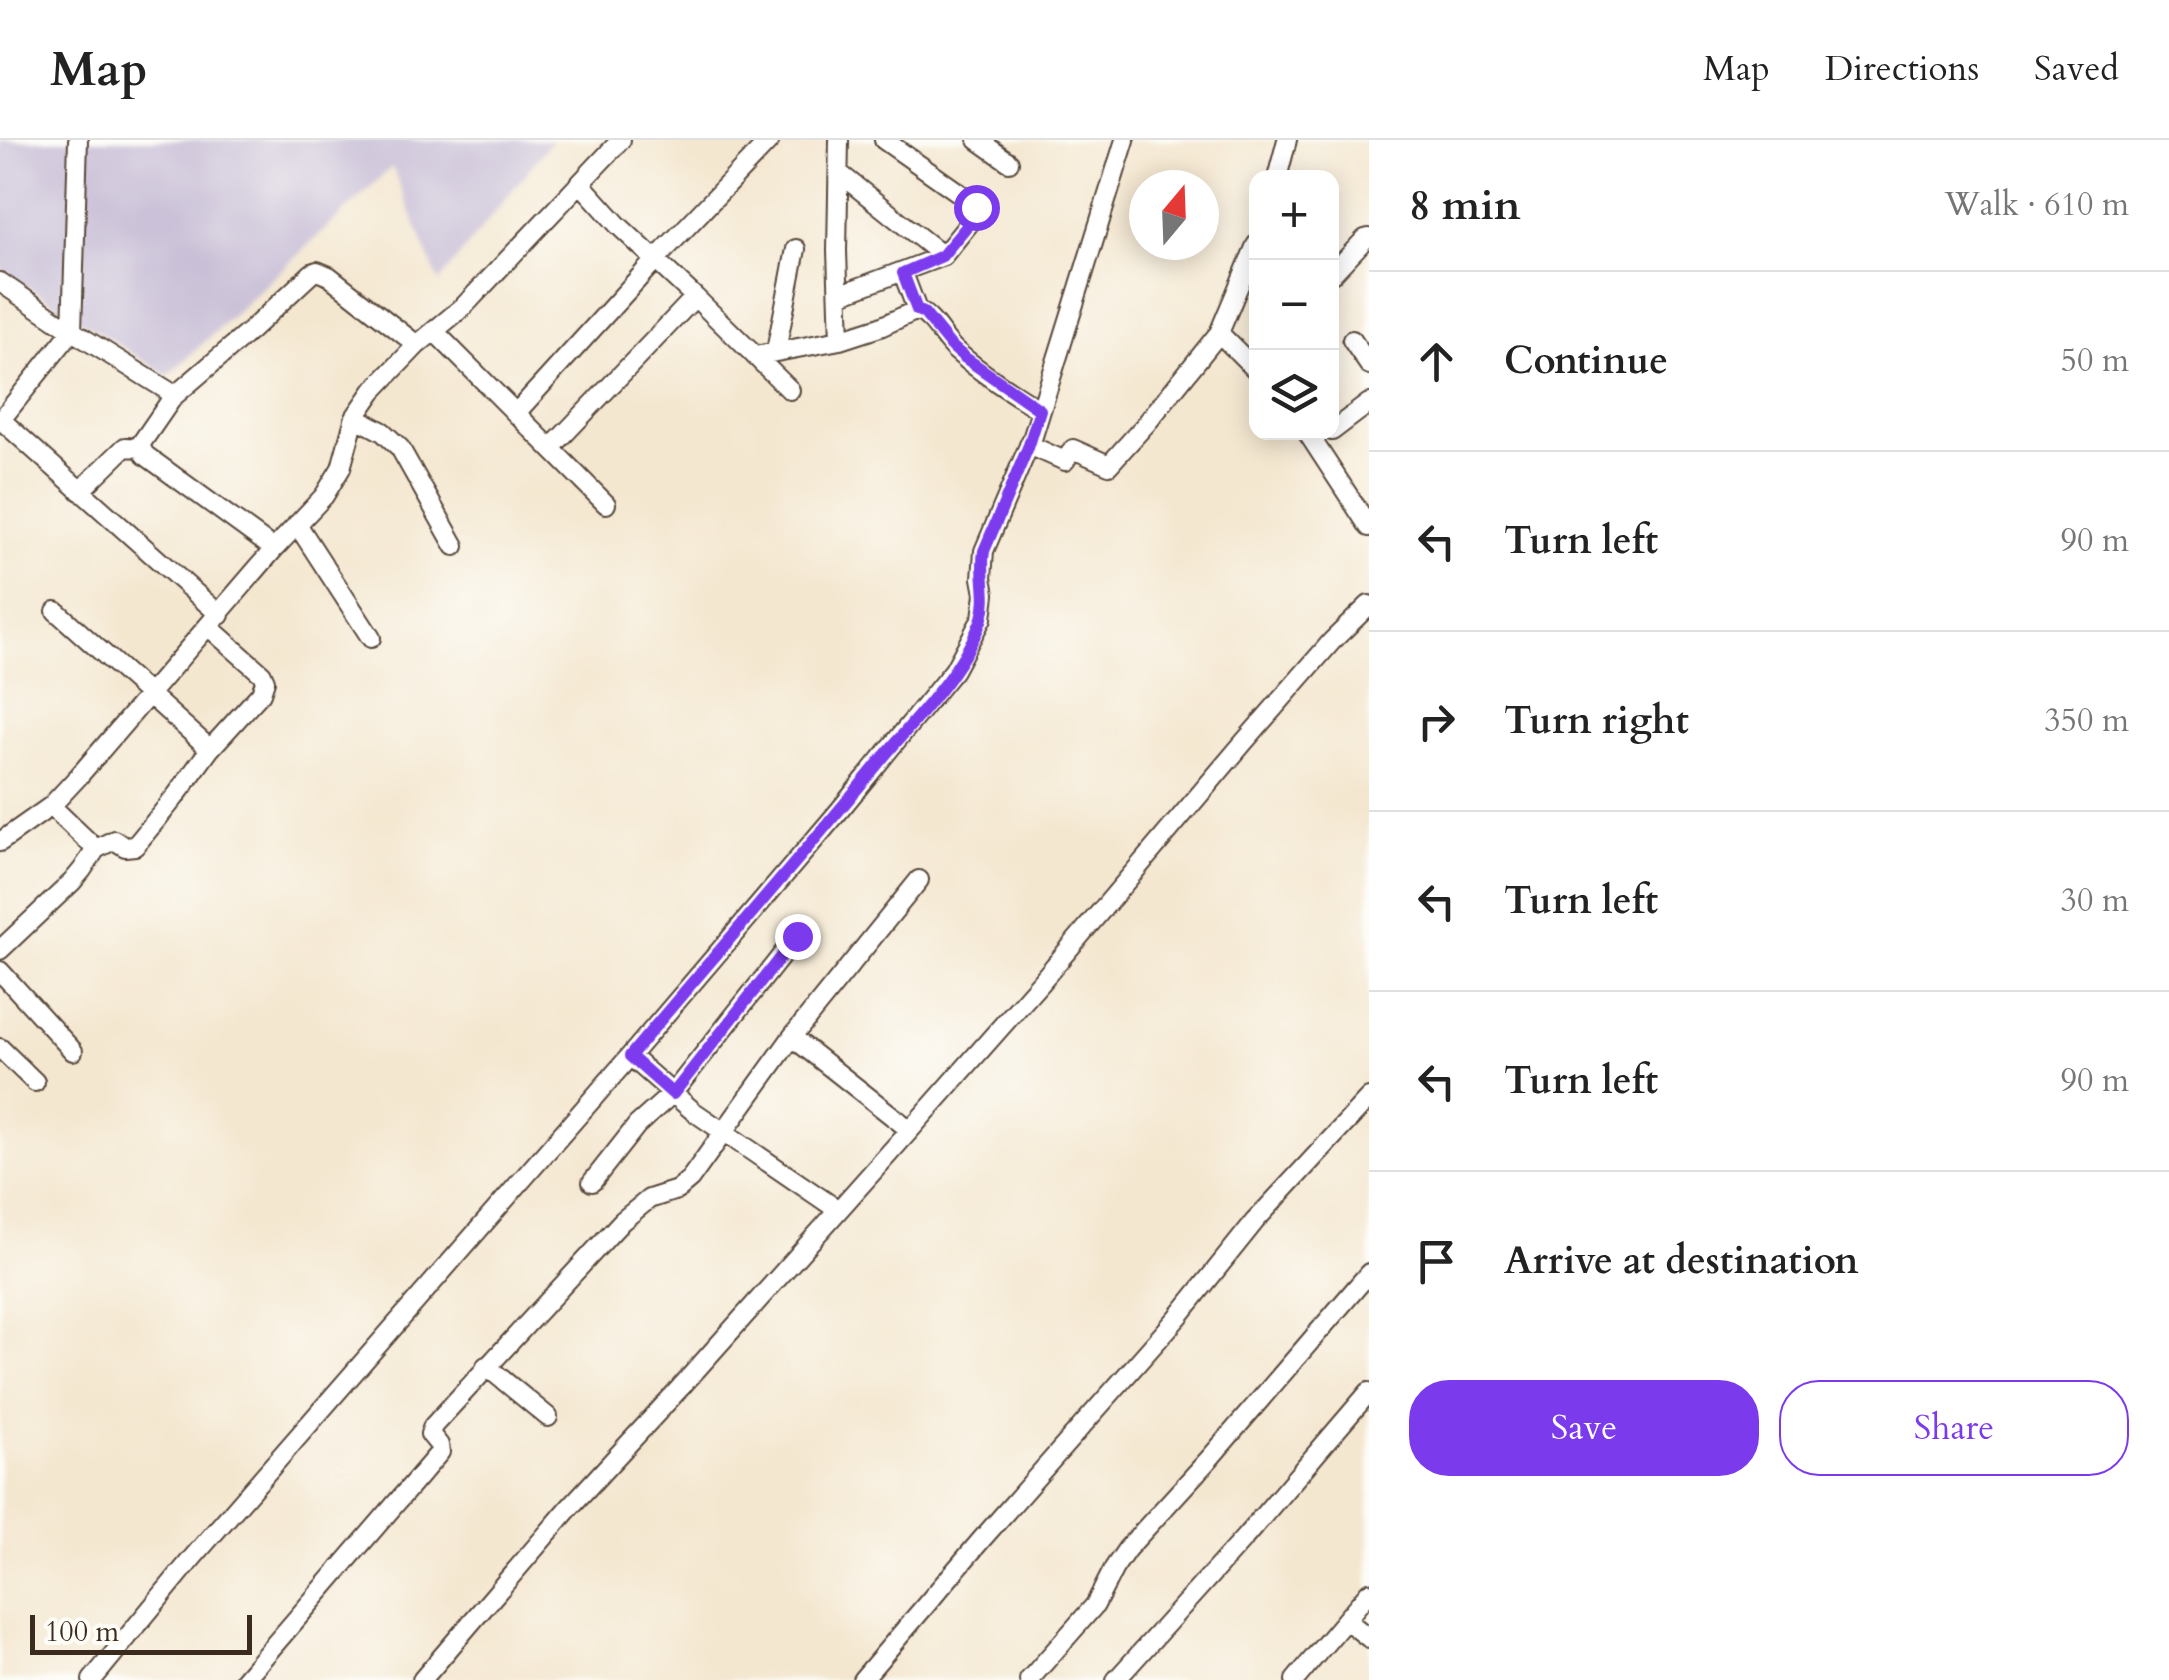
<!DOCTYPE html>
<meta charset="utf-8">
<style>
:root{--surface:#fff;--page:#f2f2f2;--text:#222;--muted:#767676;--line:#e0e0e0;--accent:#7c3aed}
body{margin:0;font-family:Cardo,serif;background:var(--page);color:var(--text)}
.controls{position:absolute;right:30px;top:30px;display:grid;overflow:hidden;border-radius:20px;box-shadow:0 5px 25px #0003}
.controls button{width:90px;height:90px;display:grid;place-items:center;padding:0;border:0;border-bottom:2px solid var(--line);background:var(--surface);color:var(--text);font:50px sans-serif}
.compass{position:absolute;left:1129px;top:30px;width:90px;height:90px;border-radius:50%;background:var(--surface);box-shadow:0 5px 25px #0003;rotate:19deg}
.scale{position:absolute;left:30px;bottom:25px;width:222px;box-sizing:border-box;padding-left:10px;border:5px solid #3b2a1e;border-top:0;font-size:28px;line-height:35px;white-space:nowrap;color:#3b2a1e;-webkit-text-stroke:8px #fdfcf7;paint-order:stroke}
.stop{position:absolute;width:30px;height:30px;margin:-22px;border:8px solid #7c3aed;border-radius:50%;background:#fff}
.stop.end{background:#7c3aed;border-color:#fff;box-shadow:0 2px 10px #0008}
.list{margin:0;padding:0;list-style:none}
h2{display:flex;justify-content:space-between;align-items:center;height:130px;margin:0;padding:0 40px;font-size:42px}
h2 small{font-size:32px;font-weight:400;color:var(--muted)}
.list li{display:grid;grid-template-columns:65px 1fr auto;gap:30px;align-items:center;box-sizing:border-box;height:180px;padding:0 40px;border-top:2px solid var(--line)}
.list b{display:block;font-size:38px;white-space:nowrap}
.list em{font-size:32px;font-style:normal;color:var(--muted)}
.actions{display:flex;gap:20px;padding:30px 40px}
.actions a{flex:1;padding:22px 0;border:2px solid var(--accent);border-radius:40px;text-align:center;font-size:35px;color:var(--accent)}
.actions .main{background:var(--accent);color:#fff}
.icon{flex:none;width:55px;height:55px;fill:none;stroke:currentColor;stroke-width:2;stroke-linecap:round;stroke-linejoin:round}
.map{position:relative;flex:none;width:1369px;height:1540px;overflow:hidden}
header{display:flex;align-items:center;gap:60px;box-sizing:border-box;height:140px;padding:0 50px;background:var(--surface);border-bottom:2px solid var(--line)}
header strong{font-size:48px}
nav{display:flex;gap:55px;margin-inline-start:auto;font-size:35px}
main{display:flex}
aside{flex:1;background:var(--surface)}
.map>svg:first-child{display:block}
.industrial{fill:#c9bfd7}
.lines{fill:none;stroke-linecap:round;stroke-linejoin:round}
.minor-casing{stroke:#574639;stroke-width:22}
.minor{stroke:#fff;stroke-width:18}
.route{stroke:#7c3aed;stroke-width:12}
</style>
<header>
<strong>Map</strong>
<nav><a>Map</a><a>Directions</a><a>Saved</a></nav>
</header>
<main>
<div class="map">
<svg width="1369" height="1540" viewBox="0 0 1369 1540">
<rect width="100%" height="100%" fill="#fdfcf7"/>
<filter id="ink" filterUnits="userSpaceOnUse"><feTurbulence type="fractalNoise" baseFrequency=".01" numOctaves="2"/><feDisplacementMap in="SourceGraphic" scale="20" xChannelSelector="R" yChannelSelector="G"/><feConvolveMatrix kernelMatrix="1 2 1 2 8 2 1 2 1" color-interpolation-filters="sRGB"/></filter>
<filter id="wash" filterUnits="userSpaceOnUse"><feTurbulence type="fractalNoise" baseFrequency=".0048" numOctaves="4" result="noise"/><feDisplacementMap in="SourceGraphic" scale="40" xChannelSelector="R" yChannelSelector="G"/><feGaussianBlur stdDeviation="2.25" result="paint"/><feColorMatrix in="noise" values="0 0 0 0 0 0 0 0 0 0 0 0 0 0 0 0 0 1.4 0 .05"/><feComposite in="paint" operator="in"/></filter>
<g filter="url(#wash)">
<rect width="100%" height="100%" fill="#f4e7d0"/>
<path class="industrial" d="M0 0H552L439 142 392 27 168 236 0 129Z"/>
</g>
<g filter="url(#ink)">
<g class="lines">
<g class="minor-casing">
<path id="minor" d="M839 0 837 111 840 200
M884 0 972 62 975 67 972 80 943 116
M978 0 1009 22
M839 33 943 116 839 155
M1277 38 1287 0
M1256 105 1219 193 1256 230
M903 133 917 170
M1332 134 1365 99 1369 98
M0 142 72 191 170 252 173 257
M695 157 790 250
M435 192 606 364
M1352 200 1369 225
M776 211 796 109
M755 216 840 200 880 187 917 170C934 178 942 198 955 210 981 233 1011 252 1040 270
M516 273 656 119 770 0
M355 277 383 292 400 308 455 406
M0 279 220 475
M0 281 72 191 78 0
M1332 291 1369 263
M1307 292 1369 387
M1029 305 1065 321 1073 309 1109 325 1146 284 1219 193
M551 308 695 157 618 85 581 44
M80 351 125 307 141 308
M297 384 371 498
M274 409 145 315 141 308 142 302 173 257 250 191 312 133 317 131 329 136 417 205
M56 471 210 609
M0 702 51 666 78 637 274 409 324 356 341 328 355 277 373 251 417 205 463 167 621 0
M96 709 114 700 125 707 135 706 175 657 210 609 261 553 265 541 262 534 209 487
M0 810 72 742 82 730 96 709 51 666
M0 831 73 911
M792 897 910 990
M0 908 35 942
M630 916 693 971 838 1070
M592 1042 637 985 673 953 797 796
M486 1226 548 1277
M1346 1480 1369 1498
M92 1540 194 1416 630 916 839 671 954 530 982 478 985 454 982 438 984 411 1033 296 1125 0
M244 1540 440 1312 439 1305 430 1294 433 1286 622 1081 649 1059 677 1050 690 1039 792 897 919 740
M422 1540 570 1367 679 1249 910 990 1040 843 1244 602 1332 501 1369 465
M862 1540 982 1399 1178 1177 1255 1081 1369 958
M1029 1540 1095 1465 1114 1428 1127 1409 1210 1318 1369 1133
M1116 1540 1245 1397 1369 1252
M1295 1540 1369 1452"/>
</g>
<use href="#minor" class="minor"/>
</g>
</g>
<g class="lines" filter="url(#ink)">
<path class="route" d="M797 796 673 954 630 916C713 817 799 720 881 620 915 579 964 530 982 478 989 456 980 434 984 411L1029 305 1040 270 964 217 950 205 924 173 917 170 903 133 942 116 972 80 976 67"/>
</g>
</svg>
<div class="controls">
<button>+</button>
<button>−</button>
<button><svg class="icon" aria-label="layers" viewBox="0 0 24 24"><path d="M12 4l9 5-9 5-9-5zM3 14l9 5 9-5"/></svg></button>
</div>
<svg class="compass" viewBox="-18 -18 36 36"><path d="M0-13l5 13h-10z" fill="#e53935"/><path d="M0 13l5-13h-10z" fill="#767676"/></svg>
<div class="scale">100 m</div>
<div class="stop" style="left:976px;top:67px"></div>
<div class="stop end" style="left:797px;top:796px"></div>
</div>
<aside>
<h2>8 min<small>Walk · 610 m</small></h2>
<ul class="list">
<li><svg class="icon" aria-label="ahead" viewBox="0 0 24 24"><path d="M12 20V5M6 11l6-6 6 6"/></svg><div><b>Continue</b></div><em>50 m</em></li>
<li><svg class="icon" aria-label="left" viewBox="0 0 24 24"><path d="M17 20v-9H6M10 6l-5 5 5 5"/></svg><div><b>Turn left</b></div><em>90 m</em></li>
<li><svg class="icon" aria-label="right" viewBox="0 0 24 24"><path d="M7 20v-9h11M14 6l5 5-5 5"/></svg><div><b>Turn right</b></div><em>350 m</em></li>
<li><svg class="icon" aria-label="left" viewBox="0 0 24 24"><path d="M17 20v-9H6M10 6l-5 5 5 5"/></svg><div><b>Turn left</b></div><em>30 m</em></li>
<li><svg class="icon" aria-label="left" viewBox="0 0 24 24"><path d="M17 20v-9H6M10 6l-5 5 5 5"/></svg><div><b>Turn left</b></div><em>90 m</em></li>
<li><svg class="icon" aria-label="arrive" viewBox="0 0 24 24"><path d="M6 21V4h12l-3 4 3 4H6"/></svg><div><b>Arrive at destination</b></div></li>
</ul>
<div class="actions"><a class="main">Save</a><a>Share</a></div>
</aside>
</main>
